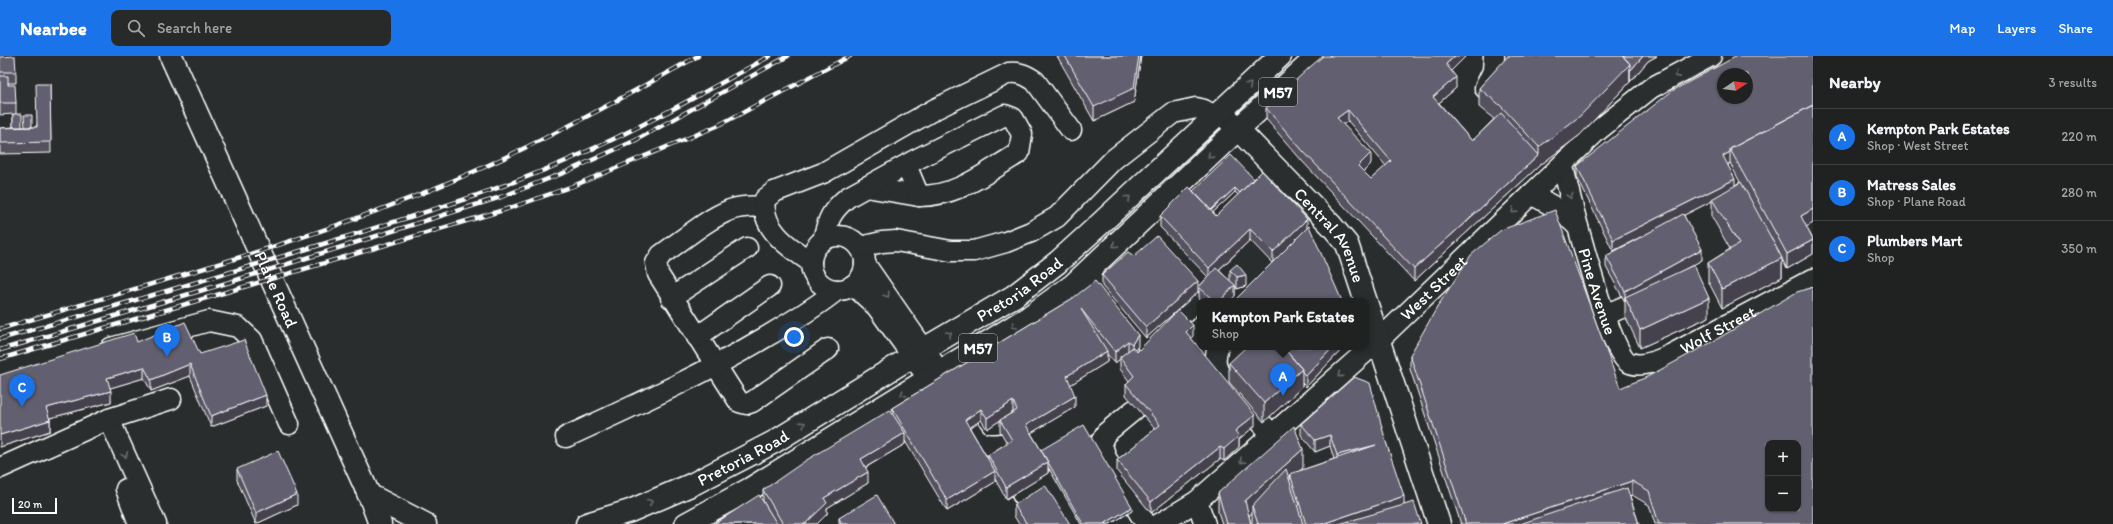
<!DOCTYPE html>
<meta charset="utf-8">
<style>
:root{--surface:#202222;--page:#282a2a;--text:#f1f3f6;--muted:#a2a4a5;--line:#3d3f40;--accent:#1a73e8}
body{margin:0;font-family:Itim,sans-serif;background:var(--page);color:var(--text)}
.controls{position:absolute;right:12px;bottom:12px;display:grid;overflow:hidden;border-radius:8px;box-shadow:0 1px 3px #0004}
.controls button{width:36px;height:36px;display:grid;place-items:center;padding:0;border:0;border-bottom:1px solid var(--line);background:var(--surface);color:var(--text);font:20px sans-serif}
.compass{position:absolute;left:1717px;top:12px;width:36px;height:36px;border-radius:50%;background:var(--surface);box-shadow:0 1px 3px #0004;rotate:77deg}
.scale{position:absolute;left:12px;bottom:10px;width:45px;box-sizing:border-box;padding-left:4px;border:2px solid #fff;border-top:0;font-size:11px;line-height:14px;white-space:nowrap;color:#fff;-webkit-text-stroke:3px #2a2d2e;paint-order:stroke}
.you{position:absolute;left:794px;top:281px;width:14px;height:14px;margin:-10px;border:3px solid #fff;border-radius:50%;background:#1a73e8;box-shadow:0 0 0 6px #1a73e833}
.badge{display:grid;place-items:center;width:26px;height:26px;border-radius:50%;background:var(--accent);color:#fff;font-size:13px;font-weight:700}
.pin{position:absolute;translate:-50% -33px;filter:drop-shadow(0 1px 2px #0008)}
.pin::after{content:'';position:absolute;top:21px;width:14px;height:12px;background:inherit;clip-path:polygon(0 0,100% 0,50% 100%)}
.popup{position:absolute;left:1197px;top:242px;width:172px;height:52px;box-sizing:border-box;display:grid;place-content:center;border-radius:8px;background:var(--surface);filter:drop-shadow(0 1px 3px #0005);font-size:13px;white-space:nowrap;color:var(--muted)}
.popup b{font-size:15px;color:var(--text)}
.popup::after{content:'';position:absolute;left:50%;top:100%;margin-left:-8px;border:8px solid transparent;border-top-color:var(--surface)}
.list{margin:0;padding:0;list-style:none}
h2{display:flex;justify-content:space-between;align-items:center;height:52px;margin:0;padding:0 16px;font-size:17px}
h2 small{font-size:13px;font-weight:400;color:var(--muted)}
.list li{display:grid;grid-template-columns:26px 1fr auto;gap:12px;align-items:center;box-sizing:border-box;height:56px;padding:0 16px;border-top:1px solid var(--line)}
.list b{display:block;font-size:15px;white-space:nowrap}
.list p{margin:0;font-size:13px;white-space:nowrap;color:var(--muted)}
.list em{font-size:13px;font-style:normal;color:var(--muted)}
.icon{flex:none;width:22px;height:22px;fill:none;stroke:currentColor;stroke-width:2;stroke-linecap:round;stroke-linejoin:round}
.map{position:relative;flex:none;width:1813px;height:468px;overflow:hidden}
header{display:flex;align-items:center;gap:24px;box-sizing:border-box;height:56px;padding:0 20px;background:var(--accent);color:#fff}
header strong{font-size:19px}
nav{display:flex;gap:22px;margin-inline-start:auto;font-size:14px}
.search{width:280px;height:36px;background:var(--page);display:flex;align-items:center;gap:10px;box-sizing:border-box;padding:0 14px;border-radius:8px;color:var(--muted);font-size:15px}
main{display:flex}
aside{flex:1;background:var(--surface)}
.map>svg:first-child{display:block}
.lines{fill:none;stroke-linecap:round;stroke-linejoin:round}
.minor-casing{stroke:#fff;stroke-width:23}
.major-casing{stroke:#fff;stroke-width:25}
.minor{stroke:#2a2d2e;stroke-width:20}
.major{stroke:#2a2d2e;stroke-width:22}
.rail-casing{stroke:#fff;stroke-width:4.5}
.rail{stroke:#2a2d2e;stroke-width:3;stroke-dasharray:9;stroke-linecap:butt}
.wall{fill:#54515f;stroke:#fff;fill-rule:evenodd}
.shaded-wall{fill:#45424e;stroke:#fff}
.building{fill:#625e6f;stroke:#fff;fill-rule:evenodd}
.oneway{stroke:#6a6c6d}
.labels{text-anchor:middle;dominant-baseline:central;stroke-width:3;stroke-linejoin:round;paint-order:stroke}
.shield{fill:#2a2d2e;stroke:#bfc0c0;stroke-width:1}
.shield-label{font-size:16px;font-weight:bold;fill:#fff}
.street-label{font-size:17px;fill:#fff;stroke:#2a2d2e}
</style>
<header>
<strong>Nearbee</strong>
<div class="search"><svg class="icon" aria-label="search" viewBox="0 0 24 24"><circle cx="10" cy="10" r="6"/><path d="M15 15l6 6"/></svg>Search here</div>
<nav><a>Map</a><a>Layers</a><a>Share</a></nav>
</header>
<main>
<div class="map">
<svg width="1813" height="468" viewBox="0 0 1813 468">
<rect width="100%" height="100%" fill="#2a2d2e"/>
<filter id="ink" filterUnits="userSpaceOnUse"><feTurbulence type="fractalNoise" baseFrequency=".025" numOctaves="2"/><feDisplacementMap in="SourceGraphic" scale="8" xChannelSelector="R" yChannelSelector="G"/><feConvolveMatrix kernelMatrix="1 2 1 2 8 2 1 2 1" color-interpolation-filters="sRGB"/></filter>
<g filter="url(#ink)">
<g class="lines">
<g class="minor-casing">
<g id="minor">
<path d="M1485 32 1493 15 1494 0"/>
<path id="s1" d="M1563 110C1569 138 1609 297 1628 306 1641 313 1660 304 1672 298L1813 223"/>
<path d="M866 131 919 140"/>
<path d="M1531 138 1560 154 1578 171"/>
<path d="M764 151C753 150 741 150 730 154 705 164 683 184 661 199L656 207 658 218 739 346 746 348 752 346 828 293"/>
<circle cx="838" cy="207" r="27"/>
<path d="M823 184C828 163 831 155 848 141L906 109 915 104 1005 59 1013 62 1022 78 1019 97C985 117 959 140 919 140L906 109"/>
<path d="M860 191 882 186 896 185 951 195H974L1006 186 1031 176 1057 161 1114 103 1173 57 1196 52 1204 54 1215 60"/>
<path d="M811 206C790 192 760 173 765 143L774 136 823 117 935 53 1009 17C1020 16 1026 19 1035 25L1071 74"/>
<path d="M865 208 939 315"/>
<path d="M1086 217 1150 291 1195 246"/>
<path d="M853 229 877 251 928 322"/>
<path d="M671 242 747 192"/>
<path d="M1605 259 1649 240"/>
<path d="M697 281 770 230"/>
<path d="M1218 291C1214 303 1215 311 1222 322L1272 379"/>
<path d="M111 292 209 265 238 271 252 284 289 368"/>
<path d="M1134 354 1106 377 1101 386 1106 402 1146 468"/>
<path d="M109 363 156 468"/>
<path d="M969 372C979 388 982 390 1001 388"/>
<path d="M566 381C633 350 700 320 764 282 789 267 814 253 837 234"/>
<path d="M0 412 109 363 171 343"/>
<path d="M126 433 139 468"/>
<path d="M1022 438 1040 426 1047 425 1075 468"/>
<path d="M1197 445 1205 468"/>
<path id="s2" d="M1159 468 1197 445 1379 284 1596 76 1651 32 1711 0"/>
</g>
</g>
<g class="major-casing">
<g id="major">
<path id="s3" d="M171 0 370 441 380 468"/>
<path id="s4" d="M1228 63 1331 169 1347 188 1439 468"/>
<path d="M369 439 425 468"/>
<path id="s5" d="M587 468 630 455 693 428 774 386 924 293 1014 240 1058 206 1100 168 1280 0"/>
<path d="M686 468 750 433 1029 261 1073 229 1238 73 1318 0"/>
</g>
</g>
<use href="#minor" class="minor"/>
<use href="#major" class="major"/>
<g class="rail-casing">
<path id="rail" d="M0 273C158 225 321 183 473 116 550 82 624 41 698 0
M0 283C117 250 233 216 349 180 422 157 498 135 568 104 637 74 703 37 770 0
M0 294 230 226 501 141 566 116 634 85 788 0
M0 303 507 153 573 130 717 70 850 0"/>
</g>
<use href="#rail" class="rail"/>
</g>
<path class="wall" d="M1057 0H1141L1134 46 1094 65Z
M1466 0 1451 15 1456 32 1439 47 1472 85 1494 63 1479 51V32L1508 1 1507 0H1657L1648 5 1630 26 1580 79 1539 110 1414 225 1303 106 1266 63V52ZM1348 65 1386 110 1371 123 1363 115 1371 108 1343 68Z
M1813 0V167L1806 171 1813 183V198L1787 213 1782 203V221L1722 252 1708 225V207L1730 193 1712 161V145L1684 159 1702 204 1687 212 1709 261 1640 292 1625 260V246L1606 211V200L1639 182 1613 195 1577 121V110ZM1730 107 1740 126 1735 129 1728 109Z
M0 1 16 16V27H8V29L16 47V58L22 71H36L50 28 51 97 0 98V72L13 71V58L0 59Z
M1254 123 1307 163 1272 207 1250 184 1219 214 1230 225V214L1246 230 1237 233 1235 230V240L1230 245H1202L1199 243V231L1208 221 1160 171V160L1193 135ZM1235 136 1238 139 1216 160 1213 156Z
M1134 200 1198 236 1146 282 1102 230V219Z
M1073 242 1138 290 1135 294 1137 296 1193 280 1191 282 1255 370 1239 383V391L1224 405 1220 403 1151 457 1117 415V404L1155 373 1126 339V328L1129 325 1120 313V303L1115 307 1107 298V306L1070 329 1075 351 1031 377 1041 394 1132 455 1110 468H1081L1048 411V417L1006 443 995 423V426L947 455 905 385V388L865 412 868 427 827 452V458L817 468H714L771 459 763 445V434L892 356V352ZM1013 356 1000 364V375L1007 387 988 399V403L970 372 981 364 987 373Z
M137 286 200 298 266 350 211 371 190 320 151 335 144 322 110 332 111 346 50 362V375L0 391Z
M1344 291 1306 331 1302 327V331L1264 366 1229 326V307Z
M1410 299 1620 332 1813 468H1655L1649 449 1632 439 1630 440 1639 468H1461L1410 313Z
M1301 368 1386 386 1404 448 1421 468H1252V457L1249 460 1251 468H1222L1218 456V437L1303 412 1299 415 1334 403 1330 390 1315 396 1301 379Z
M237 413 297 449 256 468 237 424Z
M1014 449 1070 468H1019L1014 460Z
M839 462 894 468H839Z"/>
<path class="shaded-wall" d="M1139 0H1141L1134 46 1094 65V51Z
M1455 0H1466L1446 20V8Z
M1643 0H1657L1648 5 1630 26V15Z
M1630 8V26L1580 79 1539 110 1414 225V213L1539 99V91Z
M1456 21V32L1433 52V41Z
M1348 54V65L1337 73V62Z
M1730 96V107L1723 111V100Z
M1371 97V108L1358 121V110Z
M1735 123V134L1712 143V145L1613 195V184Z
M1235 132V136L1207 162V158Z
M1813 153V167L1801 174V160Z
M1307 163V174L1273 208V196Z
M1250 173V184L1209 223V212Z
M1813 184V198L1787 213V198Z
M1702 193V204L1627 245 1625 241V246V235Z
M1782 202V221L1722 252V233Z
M1246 219V230L1237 233V221Z
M1198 225V236L1146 282V271Z
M1235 229V240L1230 245H1220Z
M1709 242V261L1640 292V274Z
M1193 269V280L1186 288V276Z
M1138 279V290L1132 299V288Z
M1128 285V296L1120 301V303L1115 307V296Z
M1333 291H1344L1306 331V320Z
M1107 295V306L1067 331V320Z
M190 308V320L151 335V324Z
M144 311V322L107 333V322Z
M1302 313V331L1264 366V347Z
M111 335V346L46 363V352Z
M266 339V350L211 371V360Z
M1075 340V351L1026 380V369Z
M1013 345V356L987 373V362Z
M981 353V364L965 375V364Z
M1255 359V370L1239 383V391L1224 405V393L1235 375Z
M50 364V375L0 391V379Z
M905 377V388L861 414V403Z
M1330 379V390L1315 396V384Z
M1376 389 1337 410V399Z
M1220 391V403L1151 457V446Z
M1303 393V412L1291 422 1290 418V424L1254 455 1252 450V457L1245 463V445Z
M1048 406V417L1006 443V431Z
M995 415V426L947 455V444Z
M868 416V427L827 452V458L817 468H805L824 442Z
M1632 425V439L1545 468H1502Z
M297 438V449L256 468V457Z
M1404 440V451L1355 468H1322Z
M1132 451V455L1110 468H1104Z"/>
<path class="building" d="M15 0 16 16H0V1Z
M1065 0H1139L1134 32 1094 51Z
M1323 0H1455L1446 8 1456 21 1433 41 1472 85 1501 57 1539 99 1414 213 1303 95 1266 52 1310 11ZM1348 54 1391 105 1371 123 1358 110 1371 97 1337 62Z
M1508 0H1623L1630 8 1580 60 1539 91 1501 50 1479 32Z
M1623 0H1643L1630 15V8Z
M1737 0H1813V49L1730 93V96L1723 100 1735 123 1613 184 1577 110 1672 35ZM1723 18H1747V42H1723Z
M0 20H8V29H15L16 47H0Z
M36 28H50L51 86 0 87V72L37 71Z
M1813 49V153L1801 160 1813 184 1787 198 1730 93Z
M13 58H22V71H13Z
M24 59H32V71H25Z
M1231 99 1254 123 1240 137 1235 132 1211 154 1193 135Z
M1262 115 1307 163 1273 196 1250 173 1209 212 1160 160 1189 131 1216 160Z
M1741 126 1782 202 1722 233 1708 207 1739 188 1712 143Z
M1555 154 1620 332 1647 321 1712 286 1797 236 1813 231V468H1659L1649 435 1632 425 1502 468H1466L1410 299 1439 248 1471 199 1501 174ZM1768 387H1798V453H1768Z
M1683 158 1702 193 1625 235 1606 200Z
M1309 170 1342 245H1234Z
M1157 180 1198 225 1146 271 1102 219 1128 196 1134 200Z
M1237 208 1246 219 1237 221 1230 214Z
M1694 209 1709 242 1640 274 1625 241Z
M1216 212 1235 229 1220 245H1214L1199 231Z
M1095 225 1138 279 1132 288 1128 285 1115 296 1081 253 1107 295 1067 320 1075 340 1026 369 1048 406 1006 431 988 399 1012 384 1000 364 1017 354 1013 345 987 362 981 353 965 364 995 415 947 444 892 352 1073 242Z
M1178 254 1193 269 1186 276 1255 359 1235 375 1239 380 1224 393 1220 391 1151 446 1117 404 1160 369 1126 328 1134 320 1120 301 1133 291 1137 296Z
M185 266 200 298 244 284 266 339 211 360 190 308 151 324 144 311 107 322 111 335 46 352 50 364 0 379V319L134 277 137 286Z
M1246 291H1283L1302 313 1264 347 1229 307Z
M1283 291H1333L1306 320 1302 316V313Z
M1354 321 1370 327 1386 386 1404 440 1322 468H1306L1290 418 1376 389 1337 399 1330 379 1315 384 1301 368Z
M890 354 905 377 861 403 868 416 824 442 827 447 805 468H783L763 434 805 405Z
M1084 369 1132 451 1104 468H1083L1041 394Z
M1294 370 1303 393 1245 445 1251 468H1227L1218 437Z
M278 395 297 438 256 457 237 413Z
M1286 413 1303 468H1258L1252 450Z
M1045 429 1070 468H1027L1014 449Z
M1627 432 1639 468H1520Z
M759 439 777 468H714Z
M877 439 894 468H842L839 462Z
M1414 446 1421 468H1339Z"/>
<defs><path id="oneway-chevron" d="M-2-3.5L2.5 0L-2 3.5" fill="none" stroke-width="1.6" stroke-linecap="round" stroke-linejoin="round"/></defs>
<g class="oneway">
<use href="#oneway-chevron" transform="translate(1677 19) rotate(152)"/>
<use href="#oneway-chevron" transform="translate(1249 29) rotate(-43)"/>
<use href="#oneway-chevron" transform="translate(1210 100) rotate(136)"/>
<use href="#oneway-chevron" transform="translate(1570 140) rotate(76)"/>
<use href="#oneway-chevron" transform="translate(1128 142) rotate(-43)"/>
<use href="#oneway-chevron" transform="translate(1514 155) rotate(136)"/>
<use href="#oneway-chevron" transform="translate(1115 189) rotate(137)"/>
<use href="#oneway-chevron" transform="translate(887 239) rotate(56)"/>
<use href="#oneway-chevron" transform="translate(1014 270) rotate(149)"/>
<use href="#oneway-chevron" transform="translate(949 278) rotate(-30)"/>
<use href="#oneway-chevron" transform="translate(1340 319) rotate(139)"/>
<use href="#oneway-chevron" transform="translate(903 338) rotate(148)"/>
<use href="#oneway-chevron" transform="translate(803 368) rotate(-32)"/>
<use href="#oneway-chevron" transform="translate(125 399) rotate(66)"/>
<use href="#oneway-chevron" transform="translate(1242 405) rotate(138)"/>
<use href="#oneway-chevron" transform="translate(650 446) rotate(-23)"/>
</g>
</g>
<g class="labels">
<g class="shield">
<rect x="1259" y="22" width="38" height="28" rx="3"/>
<rect x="959" y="278" width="38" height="28" rx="3"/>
</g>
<g class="shield-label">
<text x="1278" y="36">M57</text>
<text x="978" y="292">M57</text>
</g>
<g class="street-label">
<text stroke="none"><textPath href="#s4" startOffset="156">Central Avenue</textPath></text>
<text stroke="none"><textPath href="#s2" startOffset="363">West Street</textPath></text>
<text stroke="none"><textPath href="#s5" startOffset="494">Pretoria Road</textPath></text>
<text stroke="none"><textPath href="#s3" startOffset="256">Plane Road</textPath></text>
<text stroke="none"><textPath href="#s1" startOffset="130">Pine Avenue</textPath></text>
<text stroke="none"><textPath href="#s1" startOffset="306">Wolf Street</textPath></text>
<text stroke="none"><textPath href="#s5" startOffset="170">Pretoria Road</textPath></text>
</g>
</g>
</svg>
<div class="controls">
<button>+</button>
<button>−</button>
</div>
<svg class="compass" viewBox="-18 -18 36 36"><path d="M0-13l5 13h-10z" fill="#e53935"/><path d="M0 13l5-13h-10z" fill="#a2a4a5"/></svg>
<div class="scale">20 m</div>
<div class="you"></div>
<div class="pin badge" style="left:1283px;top:340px">A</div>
<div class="popup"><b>Kempton Park Estates</b>Shop</div>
<div class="pin badge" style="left:167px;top:301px">B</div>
<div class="pin badge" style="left:22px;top:351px">C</div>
</div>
<aside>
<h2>Nearby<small>3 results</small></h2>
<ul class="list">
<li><span class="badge">A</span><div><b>Kempton Park Estates</b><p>Shop · West Street</p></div><em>220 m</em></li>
<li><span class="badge">B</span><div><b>Matress Sales</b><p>Shop · Plane Road</p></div><em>280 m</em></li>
<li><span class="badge">C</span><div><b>Plumbers Mart</b><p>Shop</p></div><em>350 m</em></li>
</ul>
</aside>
</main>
